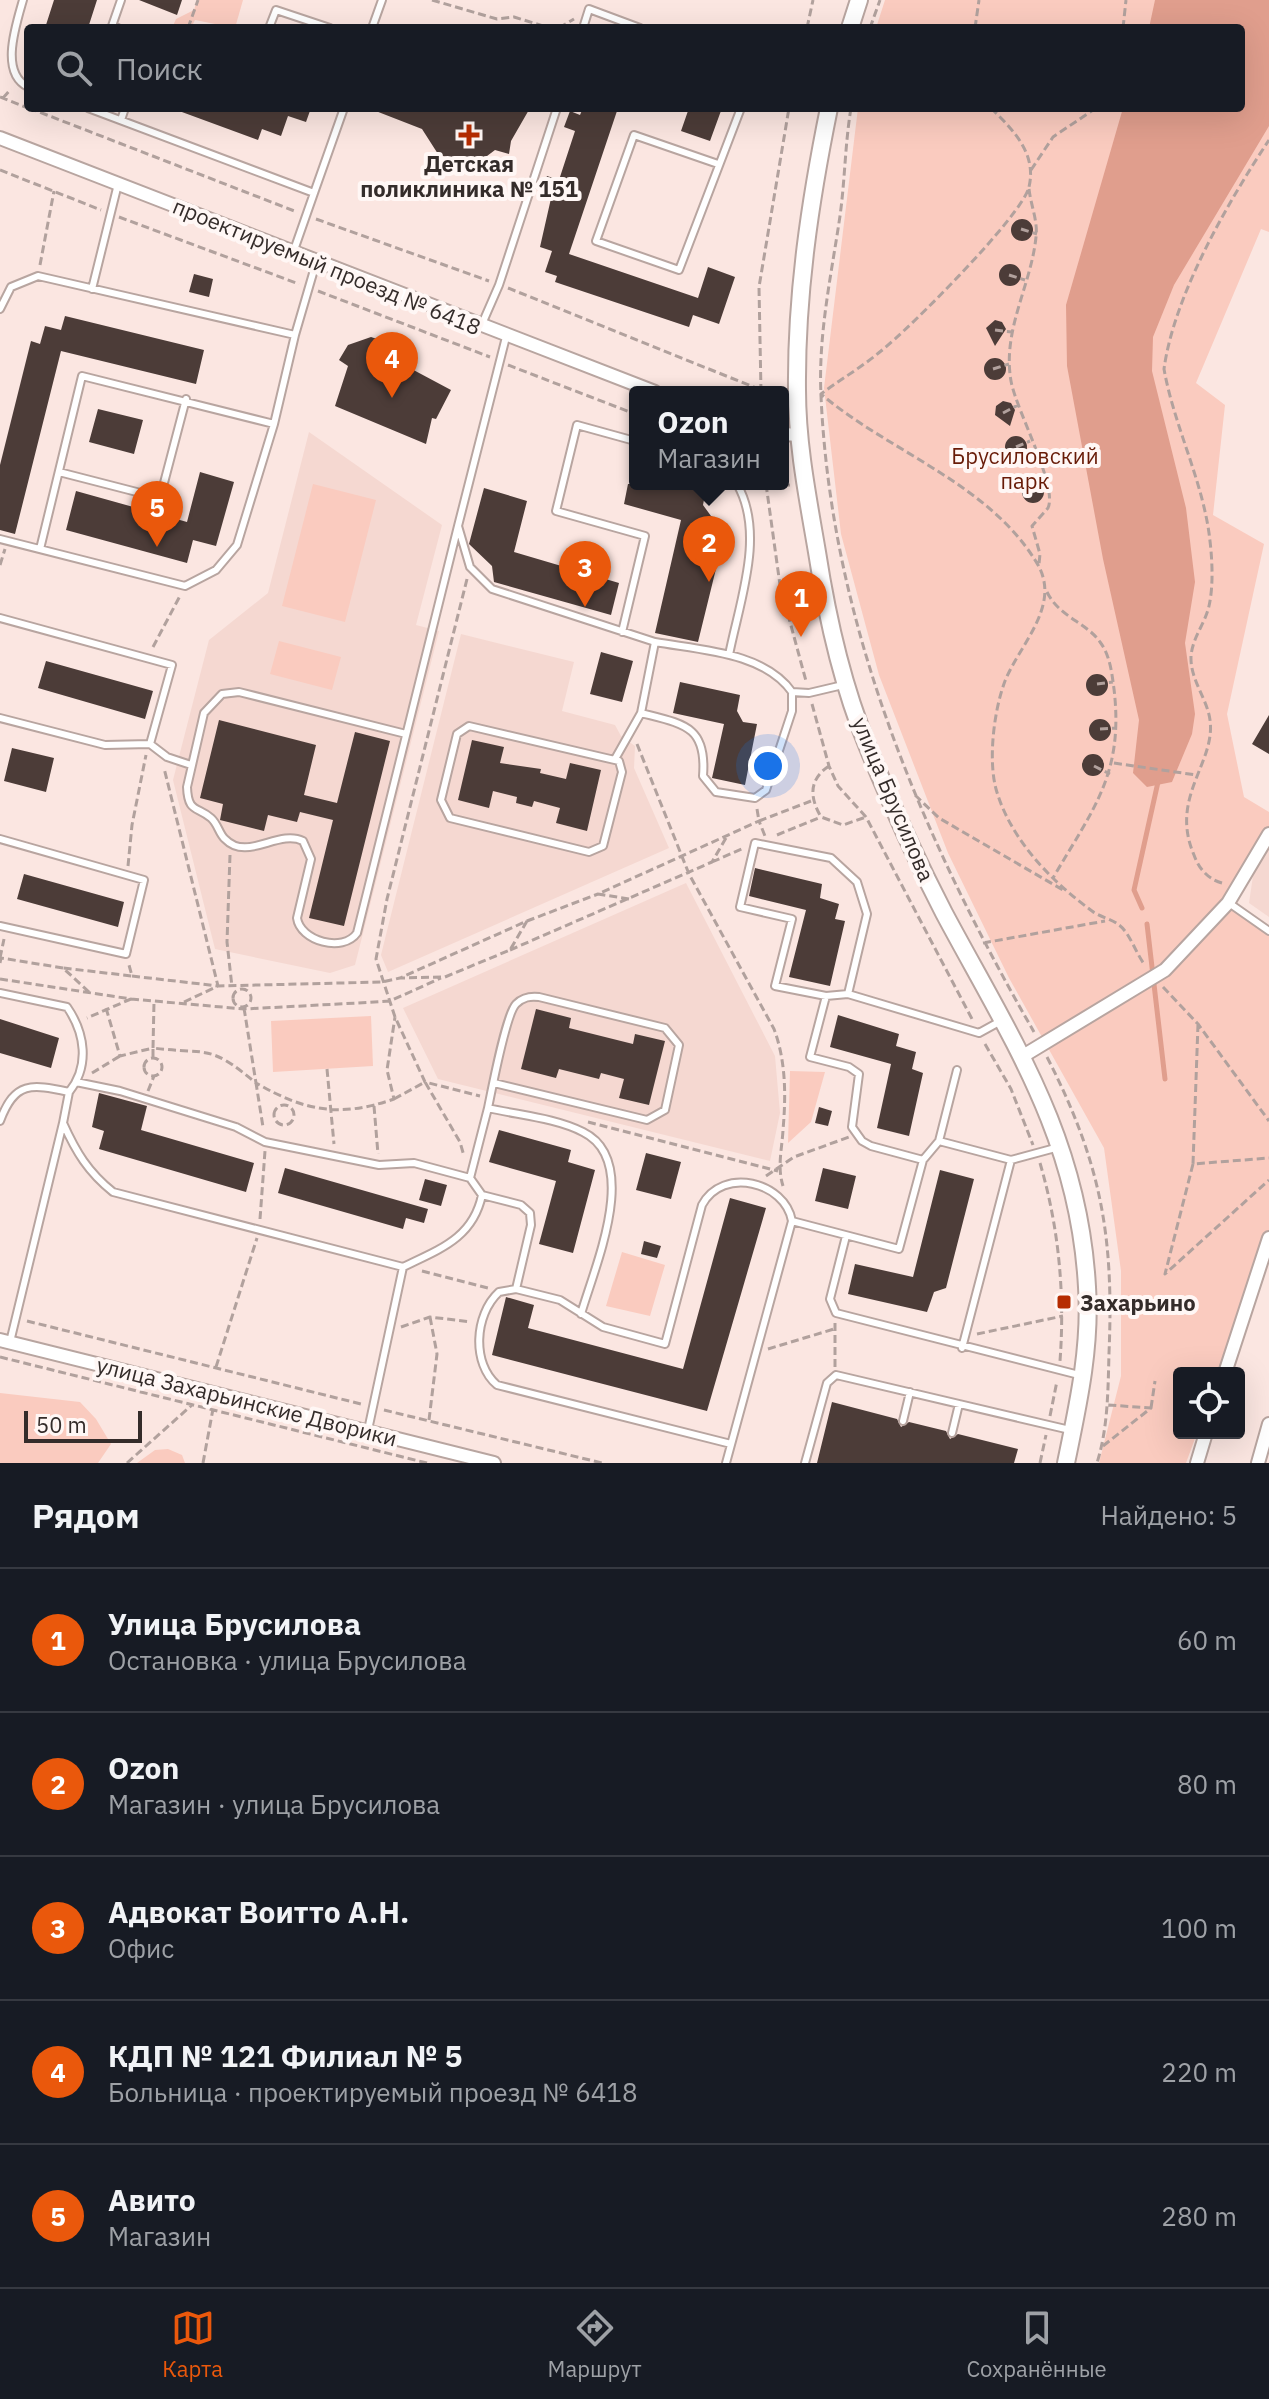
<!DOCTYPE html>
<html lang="ru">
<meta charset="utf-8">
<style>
:root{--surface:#171b24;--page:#20242c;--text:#f1f3f6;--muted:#9ea1a6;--line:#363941;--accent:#ea580c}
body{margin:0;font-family:"IBM Plex Sans",sans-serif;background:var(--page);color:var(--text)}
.controls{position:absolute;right:24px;bottom:24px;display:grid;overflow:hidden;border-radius:8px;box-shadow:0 8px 32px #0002}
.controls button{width:72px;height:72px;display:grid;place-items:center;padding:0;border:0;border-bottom:2px solid var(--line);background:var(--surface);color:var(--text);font:40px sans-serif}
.scale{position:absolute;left:24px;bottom:20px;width:118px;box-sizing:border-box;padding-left:8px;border:4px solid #342c2a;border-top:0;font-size:22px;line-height:28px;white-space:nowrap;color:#342c2a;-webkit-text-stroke:6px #fff7f5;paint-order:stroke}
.you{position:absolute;left:768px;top:766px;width:28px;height:28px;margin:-20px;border:6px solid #fff;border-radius:50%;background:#1a73e8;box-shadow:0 0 0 12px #1a73e833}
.badge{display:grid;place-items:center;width:52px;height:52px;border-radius:50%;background:var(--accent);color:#fff;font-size:26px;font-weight:700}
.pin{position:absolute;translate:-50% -66px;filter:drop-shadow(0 2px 4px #0008)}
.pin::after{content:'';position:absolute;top:42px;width:28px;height:24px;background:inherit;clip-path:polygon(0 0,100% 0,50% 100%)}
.popup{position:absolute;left:629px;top:386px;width:160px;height:104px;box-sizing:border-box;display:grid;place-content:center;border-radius:8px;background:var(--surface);filter:drop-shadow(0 2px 6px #0005);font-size:26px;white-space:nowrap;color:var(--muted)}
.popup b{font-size:30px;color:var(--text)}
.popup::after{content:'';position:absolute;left:50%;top:100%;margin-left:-16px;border:16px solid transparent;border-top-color:var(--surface)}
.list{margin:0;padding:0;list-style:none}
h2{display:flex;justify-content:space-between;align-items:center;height:104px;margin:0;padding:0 32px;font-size:34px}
h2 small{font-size:26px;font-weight:400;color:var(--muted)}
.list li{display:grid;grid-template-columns:52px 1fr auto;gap:24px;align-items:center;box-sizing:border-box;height:144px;padding:0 32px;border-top:2px solid var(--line)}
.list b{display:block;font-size:30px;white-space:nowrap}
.list p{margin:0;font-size:26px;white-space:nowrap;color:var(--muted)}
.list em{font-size:26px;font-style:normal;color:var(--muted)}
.icon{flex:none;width:44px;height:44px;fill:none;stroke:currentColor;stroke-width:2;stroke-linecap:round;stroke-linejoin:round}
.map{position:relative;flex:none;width:1269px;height:1463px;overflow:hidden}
.search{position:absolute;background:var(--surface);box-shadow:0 8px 32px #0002;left:24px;right:24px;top:24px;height:88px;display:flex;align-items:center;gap:20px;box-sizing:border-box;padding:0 28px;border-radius:8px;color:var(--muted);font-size:30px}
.sheet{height:824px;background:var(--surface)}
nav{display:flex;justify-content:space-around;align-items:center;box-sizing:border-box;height:112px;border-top:2px solid var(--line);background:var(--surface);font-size:22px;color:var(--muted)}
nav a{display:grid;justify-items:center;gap:4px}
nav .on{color:var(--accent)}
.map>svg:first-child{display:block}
.built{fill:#f5d8d1}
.green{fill:#facbbf}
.water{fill:#e09e8d}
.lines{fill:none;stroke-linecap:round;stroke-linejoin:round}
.stream{stroke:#e09e8d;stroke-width:5}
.building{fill:#4c3c38}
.service-casing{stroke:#b8a5a0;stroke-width:10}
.minor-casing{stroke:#b8a5a0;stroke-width:16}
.tertiary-casing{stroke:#b8a5a0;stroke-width:20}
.path{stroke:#b1a19d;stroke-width:3;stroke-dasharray:8 4;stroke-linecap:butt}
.service{stroke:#fff;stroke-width:6}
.minor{stroke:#fff;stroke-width:12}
.tertiary{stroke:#fff;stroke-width:16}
.poi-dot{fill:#b62c01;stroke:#fff7f5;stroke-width:3}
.labels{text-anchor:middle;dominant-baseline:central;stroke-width:8;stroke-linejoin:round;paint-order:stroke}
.poi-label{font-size:22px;font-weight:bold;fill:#342c2a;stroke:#fff7f5}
.street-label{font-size:22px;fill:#342c2a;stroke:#fff7f5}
.park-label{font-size:22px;fill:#681b07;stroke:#fff7f5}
</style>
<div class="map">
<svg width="1269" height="1463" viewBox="0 0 1269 1463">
<rect width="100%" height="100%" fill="#fbe6e1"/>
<path class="built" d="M309 432 442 525 416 625 439 631 355 965 330 973 215 949 173 780 209 640 268 593Z
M461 634 574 662 562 711 615 725 621 736 635 746 634 768 669 848 388 972 381 955Z
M1269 846V917L1249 903 1254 869Z
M686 883 775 1056 780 1113 770 1161 438 1079 403 1008Z"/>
<path class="green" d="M197 0H243L235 28 195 20 191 28H172L176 19 194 10Z
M885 0H1269V232L1261 229 1196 383 1225 405 1213 515 1264 544 1227 714 1244 797 1269 812V827L1225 902 1269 933V1238L1220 1373H1179V1433H1197L1186 1463H1099L1121 1376V1271L1104 1148 1009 978 948 853 879 675 841 534 824 388 858 108H1241V28H876Z
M313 484 376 500 345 622 282 606Z
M279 641 341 657 332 690 270 674Z
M371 1016 373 1066 273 1072 271 1021Z
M790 1071 825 1072 811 1122 788 1143Z
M622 1252 665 1265 650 1316 606 1306Z
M0 1393 80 1402 96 1419 111 1444 98 1463H0Z
M168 1449 182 1455 185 1463H137L155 1450Z"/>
<path class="water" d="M1155 0H1269V126L1174 285 1153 337 1152 371 1186 508 1195 582 1185 643 1195 714 1192 734 1172 782 1147 787 1133 773 1139 720 1103 559 1067 366 1066 305 1123 108H1241V28H1149Z"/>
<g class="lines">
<path class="stream" d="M1142 908 1134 890 1158 782
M1147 924 1165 1079"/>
</g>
<path class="building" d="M54 0H97L88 28H45Z
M139 0H182L177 15Z
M171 108H311L306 122 288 116 281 136 262 129 258 140Z
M368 108H530L511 141 509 154 495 150 483 159 462 163 438 154 422 129Z
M583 108H618L569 254 698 298 708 267 735 277 719 324 693 315 689 327 555 282 557 276 545 272 552 251 540 247 552 194 542 190 547 176 559 180 575 131 564 127 570 111 580 115Z
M689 108H722L710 141 681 131Z
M1011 230a11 11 0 1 1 22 0a11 11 0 1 1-22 0Z
M999 275a11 11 0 1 1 22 0a11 11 0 1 1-22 0Z
M194 274 213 279 209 297 189 292Z
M65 316 204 350 196 384 61 351 15 534 0 530V465L31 341 40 344 45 326 61 330Z
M995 320 1002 322 1006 329 995 346 986 328Z
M371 337 392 344 403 356 406 366 451 390 436 419 432 418 426 444 335 406 348 366 339 360 348 345Z
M984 369a11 11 0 1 1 22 0a11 11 0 1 1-22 0Z
M1003 401 1011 403 1015 410 1010 426 995 415 996 406Z
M98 409 143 420 134 454 89 442Z
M1005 447a11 11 0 1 1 22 0a11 11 0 1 1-22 0Z
M200 472 234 482 216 546 193 540 187 563 66 530 76 491 187 522Z
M1022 492a11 11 0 1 1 22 0a11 11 0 1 1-22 0Z
M628 484H683L706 489 703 505 711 516 727 524 698 642 655 633 681 520 624 504Z
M484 488 527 501 514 552 619 583 611 615 494 582 492 566 469 544Z
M601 652 633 661 622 702 590 694Z
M46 661 153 691 145 719 38 688Z
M1086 685a11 11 0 1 1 22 0a11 11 0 1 1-22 0Z
M680 682 740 695 737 711 743 722 757 724 745 785 712 778 724 724 673 713Z
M1269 715V754L1252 744Z
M1089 730a11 11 0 1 1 22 0a11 11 0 1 1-22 0Z
M219 720 316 745 304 795 337 803 355 732 390 741 344 926 309 918 333 820 300 812 297 822 268 815 264 831 220 820 223 804 200 798Z
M472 740 504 747 500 763 541 769 540 773 566 779 570 763 601 770 587 831 556 823 560 808 534 801 532 807 516 803 517 797 493 791 489 808 458 800Z
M12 748 54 758 46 792 4 781Z
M1082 765a11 11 0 1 1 22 0a11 11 0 1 1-22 0Z
M755 868 822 884 820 898 839 904 835 919 845 921 830 986 789 977 806 910 749 896Z
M24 874 124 902 118 927 17 899Z
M536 1009 571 1018 569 1028 633 1044 635 1034 665 1041 649 1105 619 1098 624 1079 601 1073 599 1079 559 1069 556 1078 521 1069Z
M838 1015 899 1034 896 1046 916 1052 912 1069 923 1073 909 1136 877 1128 891 1064 830 1047Z
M0 1019 59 1038 51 1068 0 1053Z
M99 1093 147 1106 141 1130 254 1163 246 1192 99 1149 104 1131 92 1127Z
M819 1107 832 1111 828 1126 815 1123Z
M499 1130 571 1150 568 1162 595 1170 573 1253 539 1244 556 1181 489 1162Z
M646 1153 681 1162 671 1199 636 1190Z
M285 1168 428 1209 424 1223 406 1218 403 1229 278 1193Z
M823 1168 856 1176 848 1209 815 1201Z
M940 1170 974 1179 946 1288 934 1292 927 1312 848 1294 855 1264 913 1277Z
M425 1179 447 1185 441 1206 419 1200Z
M730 1198 766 1208 707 1411 492 1355 506 1297 534 1305 528 1328 683 1369Z
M644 1241 661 1246 657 1258 641 1254Z
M832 1402 897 1419 901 1427 909 1422 946 1431 950 1439 958 1434 1018 1449 1014 1463H817Z"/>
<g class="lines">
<g class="service-casing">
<path id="service" d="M23 0C15 28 0 73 28 87
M118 28 112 26 121 0
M269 28 276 10 330 28
M372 28 382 0
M583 28 589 9 640 28
M88 108 314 193 344 108
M121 120 125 108
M718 164 634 135 596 241 679 270 741 108
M293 253 314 193
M92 289 118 184
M0 309 11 287 38 276 295 335 274 424 237 545 216 570 185 586 0 539
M482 324 499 285 557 108
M295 335 316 263
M506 337 458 526 470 567 492 589 655 642
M59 472 160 498 186 399
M40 549 82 376 274 424
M0 618 172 665 150 744 105 745 0 718
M622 632 645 536 556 511 577 425 635 441
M729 655C739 603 766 534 737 484
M792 692C764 652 700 650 655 642L641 713C684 724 707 726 703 776L716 792 755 798 766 790 792 711V692L809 693 843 685
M469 726 619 761 622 772 603 846 589 852 450 818 441 800 457 734Z
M406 734 239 692 222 694 204 713 187 787C188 813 197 806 211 818 218 824 219 834 225 839 247 862 278 829 303 841L311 859 297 918C300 941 343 953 357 933L458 526
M150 744 167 757 191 765
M615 759 641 713
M0 839 144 880 126 954 0 926
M1229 903 1269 931
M0 993 67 1007C85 1033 90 1066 69 1092
M848 994 867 914 857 882 831 858 755 843 740 907 792 919 775 986 826 996 848 994 979 1033 999 1022
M826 996 810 1057 849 1067 859 1074 852 1127 862 1141 871 1146 923 1160
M76 1082 120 1091 236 1127 265 1142 379 1165 414 1163 470 1178 482 1195 521 1205 530 1213 531 1225 516 1289 499 1292C474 1315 472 1364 497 1385L731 1444
M488 1108C492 1089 506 1014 516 1004 523 997 530 996 539 997L665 1028 679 1045 665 1110 647 1120 494 1083
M0 1121C15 1081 31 1084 69 1092L63 1123
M939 1141 1011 1160 1059 1147
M470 1178 488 1108C518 1115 556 1118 583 1132 642 1161 594 1268 581 1314
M792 1221 899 1249 923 1160 939 1141 957 1070
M846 1236 830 1299 836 1313 1083 1376
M516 1289 560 1300 603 1327 665 1344 702 1205C723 1166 785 1182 792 1221L726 1463
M10 1342 63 1123C76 1152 88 1172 113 1192L403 1267
M962 1348 1011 1160
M903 1421 910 1392
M368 1430 403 1267C440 1249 473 1238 482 1195
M952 1433 959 1404
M805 1463 827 1383 836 1375 1070 1430"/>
</g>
<g class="minor-casing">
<path id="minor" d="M0 138 655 392
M783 434 799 435
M1023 1056 1165 970 1228 903 1269 834
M0 1340 494 1463
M1225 1373 1269 1238
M1197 1463 1206 1433
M1258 1463 1269 1424"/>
</g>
<g class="tertiary-casing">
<path id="tertiary" d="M850 28 859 0
M829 108C810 201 796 295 797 390 797 445 808 499 817 552 827 617 842 684 867 745 890 802 916 859 944 913 1012 1040 1079 1138 1087 1287 1091 1347 1078 1405 1066 1463"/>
</g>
<path class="path" d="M432 0 497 19 514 17 550 28
M188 28 198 0
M559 28 574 19
M807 28 813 0
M870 28 880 0
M975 28 979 0
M1123 28 1126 0
M0 97 28 108
M3 98 11 89
M29 108 297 212
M851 108C845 144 845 180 840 216 831 277 818 335 821 396 831 624 922 837 1034 1032
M991 108C1013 130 1037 153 1029 187 1022 216 909 329 881 351 862 367 841 379 821 394 889 452 991 484 1038 565 1061 606 1020 644 1005 681 994 710 988 759 996 789 1010 839 1051 881 1092 911 1100 917 1112 919 1119 925 1130 933 1136 954 1145 965
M0 170 101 210
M1031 170 1053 137 1096 108
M1029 189C1031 206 1038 221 1036 237 1031 286 1002 330 1011 381 1016 410 1058 486 1048 508L1032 526 1040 554 1039 564
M119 217 299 284
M316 219 489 281
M1021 229 1037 234
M40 265 54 191
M1009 275 1025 280
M508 288 761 390 780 391
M318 291 490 357
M995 330 1012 332
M508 365 635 414
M993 369 1009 364
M761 392 759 287 789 108
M1003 413 1018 405
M1016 447 1030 441
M766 484 780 585 806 681
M770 486 790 485
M1032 491 1049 487
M0 565 5 549
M467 579 387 899 376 959 395 1017 425 1082 480 1096
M1047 592C1059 617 1086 622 1100 642 1110 655 1112 674 1114 689 1124 774 1093 809 1053 878
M153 647 181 594
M1097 684 1113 682
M812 704 829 766 838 786 866 817 972 1019
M1100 729 1116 728
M637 744 689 874 774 1029C786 1061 786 1096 783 1130 782 1149 777 1167 783 1186
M1114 763 1196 775
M829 766C808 780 810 798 821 817L843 825 866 817
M1094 766 1110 774
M915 795 939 818 1063 890
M757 809 759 821 811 801
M777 835 821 817
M230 855 227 942 232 987
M712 862 744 848
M128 866 132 825 146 755
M1222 883C1208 879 1199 869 1194 855 1169 797 1216 763 1210 720 1207 698 1190 680 1191 656 1193 636 1205 624 1209 606 1214 584 1212 555 1209 533 1201 477 1174 425 1164 369 1174 295 1228 202 1269 140
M629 899 598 894 759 821 765 836
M527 921 510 950 445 977 400 978 527 921 598 894
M983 943 1105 921
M510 950 712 862 726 838
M0 958 4 939
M0 963 1 958 63 968
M132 976 218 986 164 768
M0 979 131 999 87 1018
M1163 987 1198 1024 1269 1121
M233 998a9 9 0 1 1 18 0a9 9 0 1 1-18 0Z
M89 992 63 968 132 976 129 965
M131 999 244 1009 358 1003 390 1001 441 978
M184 1002 218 986 382 982 400 978
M106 1008 120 1056 153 1048 154 1002
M244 1008 256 1083C305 1111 339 1118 394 1099L387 1070 395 1017
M1198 1024 1193 1164 1269 1158
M985 1044 1011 1089 1033 1145
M153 1057V1048C209 1055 208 1043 256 1083L263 1127
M1047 1057C1101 1163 1114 1235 1109 1353 1108 1390 1108 1428 1097 1463
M144 1067a9 9 0 1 1 18 0a9 9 0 1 1-18 0Z
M327 1069 334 1144
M92 1073 120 1056
M148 1091 154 1076
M394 1099 425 1082 460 1142 464 1156
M274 1115a10 10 0 1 1 20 0a10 10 0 1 1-20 0Z
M374 1106 378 1154
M588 1122 778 1171
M1040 1163C1059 1228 1065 1294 1060 1361
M1193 1164 1165 1274 1269 1180
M766 1176 794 1157 849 1137
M260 1219 265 1151
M422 1271 488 1288
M27 1321 361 1404
M835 1323V1367
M401 1327 430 1317 471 1322
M977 1334 1063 1316
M768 1349 834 1329
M0 1357 427 1463
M216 1367 257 1238
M1151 1408 1155 1381
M384 1410 602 1463
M1050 1416 1057 1381
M429 1420 437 1354 430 1317
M1103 1446 1151 1408 1108 1405
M127 1463 193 1404
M203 1463 213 1409
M1040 1463 1046 1435"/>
<use href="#service" class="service"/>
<use href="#minor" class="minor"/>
<use href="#tertiary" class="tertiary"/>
</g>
<g class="poi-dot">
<path d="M465 123h8v8h8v8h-8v8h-8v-8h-8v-8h8z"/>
<rect x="1056" y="1294" width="16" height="16" rx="4"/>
</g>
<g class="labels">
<g class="poi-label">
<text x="469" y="163">Детская<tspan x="469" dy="25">поликлиника № 151</tspan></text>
<text x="1080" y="1302" text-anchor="start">Захарьино</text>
</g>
<g class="street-label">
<text transform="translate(327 266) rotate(22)">проектируемый проезд № 6418</text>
<text transform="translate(894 799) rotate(67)">улица Брусилова</text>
<text transform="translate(247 1401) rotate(14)">улица Захарьинские Дворики</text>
</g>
<g class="park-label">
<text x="1025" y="455">Брусиловский<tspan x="1025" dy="25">парк</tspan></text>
</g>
</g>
</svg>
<div class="controls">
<button><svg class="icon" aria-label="locate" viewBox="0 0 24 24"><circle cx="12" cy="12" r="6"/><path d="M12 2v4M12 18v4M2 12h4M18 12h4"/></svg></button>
</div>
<div class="scale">50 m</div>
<div class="you"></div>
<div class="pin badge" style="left:801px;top:637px">1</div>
<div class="pin badge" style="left:709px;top:582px">2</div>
<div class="popup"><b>Ozon</b>Магазин</div>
<div class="pin badge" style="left:585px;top:607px">3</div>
<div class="pin badge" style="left:392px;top:398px">4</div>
<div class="pin badge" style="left:157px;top:547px">5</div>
<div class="search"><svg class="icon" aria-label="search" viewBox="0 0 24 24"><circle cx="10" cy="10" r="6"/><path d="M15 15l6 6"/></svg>Поиск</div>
</div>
<section class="sheet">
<h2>Рядом<small>Найдено: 5</small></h2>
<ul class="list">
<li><span class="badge">1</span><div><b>Улица Брусилова</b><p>Остановка · улица Брусилова</p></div><em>60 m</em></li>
<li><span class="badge">2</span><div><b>Ozon</b><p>Магазин · улица Брусилова</p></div><em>80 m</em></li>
<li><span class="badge">3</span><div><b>Адвокат Воитто А.Н.</b><p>Офис</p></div><em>100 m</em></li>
<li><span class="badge">4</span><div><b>КДП № 121 Филиал № 5</b><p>Больница · проектируемый проезд № 6418</p></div><em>220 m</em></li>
<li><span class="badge">5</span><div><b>Авито</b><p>Магазин</p></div><em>280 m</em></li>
</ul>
</section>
<nav>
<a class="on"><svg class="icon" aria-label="map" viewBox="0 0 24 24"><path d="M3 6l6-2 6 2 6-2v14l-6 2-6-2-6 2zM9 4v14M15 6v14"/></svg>Карта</a>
<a><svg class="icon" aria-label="directions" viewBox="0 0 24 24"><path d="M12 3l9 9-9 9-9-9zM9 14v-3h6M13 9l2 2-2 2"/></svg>Маршрут</a>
<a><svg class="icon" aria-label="saved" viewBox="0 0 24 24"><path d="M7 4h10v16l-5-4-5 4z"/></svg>Сохранённые</a>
</nav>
